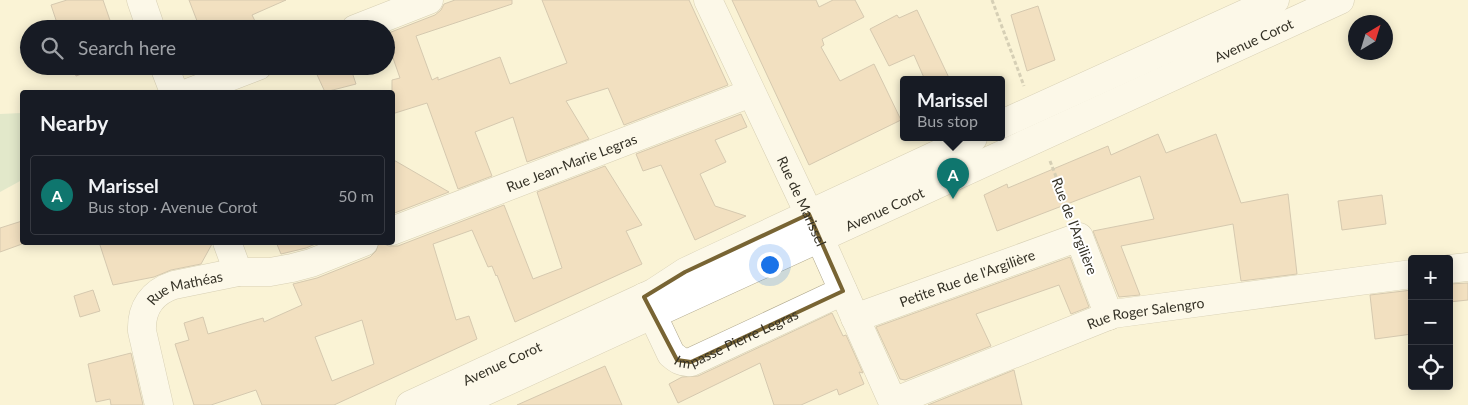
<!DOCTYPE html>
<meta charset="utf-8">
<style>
:root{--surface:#171b24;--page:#20242c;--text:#f1f3f6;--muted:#9ea1a6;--line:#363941;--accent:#0f766e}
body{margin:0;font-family:Lato,sans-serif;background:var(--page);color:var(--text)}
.controls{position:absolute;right:15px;bottom:15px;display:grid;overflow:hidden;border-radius:5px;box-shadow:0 2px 12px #0003}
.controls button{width:45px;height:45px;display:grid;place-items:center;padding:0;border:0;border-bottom:1px solid var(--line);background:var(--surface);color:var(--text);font:25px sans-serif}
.compass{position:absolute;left:1348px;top:15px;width:45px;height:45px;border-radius:50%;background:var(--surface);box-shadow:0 2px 12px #0003;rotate:38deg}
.you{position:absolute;left:769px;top:264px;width:18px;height:18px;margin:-12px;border:4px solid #fff;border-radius:50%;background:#1a73e8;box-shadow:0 0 0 8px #1a73e833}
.badge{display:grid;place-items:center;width:32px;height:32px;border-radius:50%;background:var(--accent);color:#fff;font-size:16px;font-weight:700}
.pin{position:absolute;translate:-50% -41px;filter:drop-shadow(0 1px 2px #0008)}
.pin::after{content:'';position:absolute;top:26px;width:18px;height:15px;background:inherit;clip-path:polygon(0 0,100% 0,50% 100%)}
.popup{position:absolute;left:900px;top:76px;width:105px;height:65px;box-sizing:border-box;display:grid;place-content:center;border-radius:5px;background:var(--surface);filter:drop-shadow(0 1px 4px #0005);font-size:16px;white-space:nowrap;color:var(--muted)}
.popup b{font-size:19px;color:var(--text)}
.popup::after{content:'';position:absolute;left:50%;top:100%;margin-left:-10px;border:10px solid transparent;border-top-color:var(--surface)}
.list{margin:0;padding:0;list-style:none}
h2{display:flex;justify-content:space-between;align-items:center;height:65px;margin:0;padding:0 20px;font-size:21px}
h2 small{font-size:16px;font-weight:400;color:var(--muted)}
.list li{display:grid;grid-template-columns:32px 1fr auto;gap:15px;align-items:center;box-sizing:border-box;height:80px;margin:0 10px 10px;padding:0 10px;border:1px solid var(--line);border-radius:5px}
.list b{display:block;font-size:19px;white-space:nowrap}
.list p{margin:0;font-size:16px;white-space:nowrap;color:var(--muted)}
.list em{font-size:16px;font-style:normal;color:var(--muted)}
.icon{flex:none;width:28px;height:28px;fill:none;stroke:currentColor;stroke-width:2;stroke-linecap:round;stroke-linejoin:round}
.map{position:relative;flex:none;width:1468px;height:405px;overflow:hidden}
.search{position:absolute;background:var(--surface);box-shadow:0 2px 12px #0003;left:20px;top:20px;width:375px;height:55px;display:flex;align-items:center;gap:12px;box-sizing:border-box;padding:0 18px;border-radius:28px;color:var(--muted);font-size:19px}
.panel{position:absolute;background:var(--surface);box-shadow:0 2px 12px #0003;left:20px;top:90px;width:375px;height:155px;border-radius:5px}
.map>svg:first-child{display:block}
.green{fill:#c5dbbd}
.building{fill:#e9caa6;stroke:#a99680;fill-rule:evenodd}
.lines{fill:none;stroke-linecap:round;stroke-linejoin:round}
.minor-casing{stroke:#afa78c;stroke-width:29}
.path{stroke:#aaa58f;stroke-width:3;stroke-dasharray:4 2.5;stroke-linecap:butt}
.minor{stroke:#fff;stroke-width:28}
.marked{fill:none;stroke:#786433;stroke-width:4;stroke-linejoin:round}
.labels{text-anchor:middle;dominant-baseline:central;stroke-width:4;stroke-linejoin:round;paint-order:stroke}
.street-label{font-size:14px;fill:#343126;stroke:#fff}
</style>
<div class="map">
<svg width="1468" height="405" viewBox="0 0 1468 405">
<rect width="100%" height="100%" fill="#faf3d6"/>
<path class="green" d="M22 113V180L0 192V114Z"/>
<path class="building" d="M67 0H103L113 29H59L51 5Z
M189 0H286L252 15 259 29H204L203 25 199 26Z
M455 0H512V4L416 36 432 80 438 77V80L500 57 510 84 567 63 542 0H689L728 85 624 125 608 88 566 101 589 139 527 162 513 117 475 132 492 176 458 189 427 103 392 114V80L400 78 386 38V34L435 15 441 10 444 4Z
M732 0H816L819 7 833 0H855L864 17 822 39 824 45 821 47 840 81 874 64 901 120 809 165Z
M1038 6 1055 60 1027 71 1011 15Z
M917 10 950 80H925L914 55 889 66 870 29 897 15 899 18Z
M73 66H101V67L76 76Z
M313 66H350L356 84 325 92Z
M741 114 747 127 715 140 726 162 700 174 715 206 746 216 695 240 661 165 643 171 636 154Z
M1158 134 1166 153 1216 134 1241 203 1288 194 1297 274 1241 281 1233 224 1121 246 1140 295 1119 297 1093 231 1154 219 1140 176 997 231 984 195 1007 184 1008 188 1108 146 1111 155Z
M392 159 449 192 392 214Z
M605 166 642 225 626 231 642 264 515 322 497 275 496 276 492 266 488 267 472 230 433 244 456 320 469 316 477 339 334 405H262L256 390 211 405H194L175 344 189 340 184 323 203 317 208 334 263 318 264 322 302 305 293 284 317 278 370 257 376 251 379 242 389 246H398L504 205 533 279 562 268 537 192ZM362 320 374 364 332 381 315 337Z
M1382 195 1386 224 1342 230 1338 201Z
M22 221V244L0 252V228Z
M99 242H212V244L201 264 171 270 154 277 113 285Z
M276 242H320L306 248 281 254Z
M1070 257 1089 307 1071 314 1059 285 976 314 991 346 905 380 900 379 876 327Z
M1468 283V300L1449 302V284Z
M93 290 100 311 80 317 74 296Z
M1412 290V334L1375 339 1370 295Z
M832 313 843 336 846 335 863 373 859 372 864 384 839 395 837 389 801 405H774L760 363 678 403 669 384 682 377 698 376Z
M131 353 143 405H111L110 399 96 402 88 364Z
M605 366 622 405H517Z
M1014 370 1022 405H928Z"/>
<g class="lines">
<g class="minor-casing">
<g id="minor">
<path d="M141 0 151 29"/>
<path id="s1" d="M708 0 809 214 894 405"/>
<path d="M355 29 429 0"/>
<path d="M164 66 174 92"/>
<path d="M190 92 258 66"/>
<path d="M1002 124 1275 0"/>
<path id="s2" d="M392 231 751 93"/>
<path d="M227 242 238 272"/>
<path d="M1449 269 1468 267"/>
<path id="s3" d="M644 297 671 354C678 360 682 363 691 362L843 291"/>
<path id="s4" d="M855 318 1079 237 1109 316"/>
<path id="s5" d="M893 402 1113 314 1412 274"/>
<path id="s6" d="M159 405 142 331C141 308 152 292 174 285L238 272H270L292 268 311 263 364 242"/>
<path id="s7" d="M410 405 653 293 685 272 704 263 973 138"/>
<path id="s8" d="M455 405 1340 0"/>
</g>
</g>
<path class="path" d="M992 0 1024 86
M1050 161 1070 213"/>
<use href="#minor" class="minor"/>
</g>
<path d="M0 0H1468V405H0ZM809 214 843 291 691 362 677 360 644 297 685 272Z" fill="#faf3d6" fill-opacity=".55" fill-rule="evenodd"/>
<path class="marked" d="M809 214 843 291 691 362 677 360 644 297 685 272Z"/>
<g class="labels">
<g class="street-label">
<text stroke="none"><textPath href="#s8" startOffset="878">Avenue Corot</textPath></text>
<text stroke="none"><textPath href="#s2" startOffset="192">Rue Jean-Marie Legras</textPath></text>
<text stroke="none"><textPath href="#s1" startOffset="222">Rue de Marissel</textPath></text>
<text stroke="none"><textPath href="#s8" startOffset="472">Avenue Corot</textPath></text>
<text transform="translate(1075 226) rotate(69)">Rue de l'Argilière</text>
<text stroke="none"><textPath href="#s4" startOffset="119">Petite Rue de l'Argilière</textPath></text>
<text stroke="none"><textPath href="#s6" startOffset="146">Rue Mathéas</textPath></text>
<text stroke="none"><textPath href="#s5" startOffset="269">Rue Roger Salengro</textPath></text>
<text stroke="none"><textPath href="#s3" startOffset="136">Impasse Pierre Legras</textPath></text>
<text stroke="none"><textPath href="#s7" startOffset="101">Avenue Corot</textPath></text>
</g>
</g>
</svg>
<div class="controls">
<button>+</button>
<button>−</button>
<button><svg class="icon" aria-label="locate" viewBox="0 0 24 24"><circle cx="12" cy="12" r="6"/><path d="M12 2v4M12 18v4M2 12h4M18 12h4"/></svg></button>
</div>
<svg class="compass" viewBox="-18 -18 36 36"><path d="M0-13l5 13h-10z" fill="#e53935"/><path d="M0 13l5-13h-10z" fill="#9ea1a6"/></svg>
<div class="you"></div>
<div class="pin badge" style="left:953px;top:199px">A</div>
<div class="popup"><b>Marissel</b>Bus stop</div>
<div class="search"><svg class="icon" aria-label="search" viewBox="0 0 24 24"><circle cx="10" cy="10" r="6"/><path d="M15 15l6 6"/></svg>Search here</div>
<section class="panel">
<h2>Nearby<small></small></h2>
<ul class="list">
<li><span class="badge">A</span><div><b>Marissel</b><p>Bus stop · Avenue Corot</p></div><em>50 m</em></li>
</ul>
</section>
</div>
